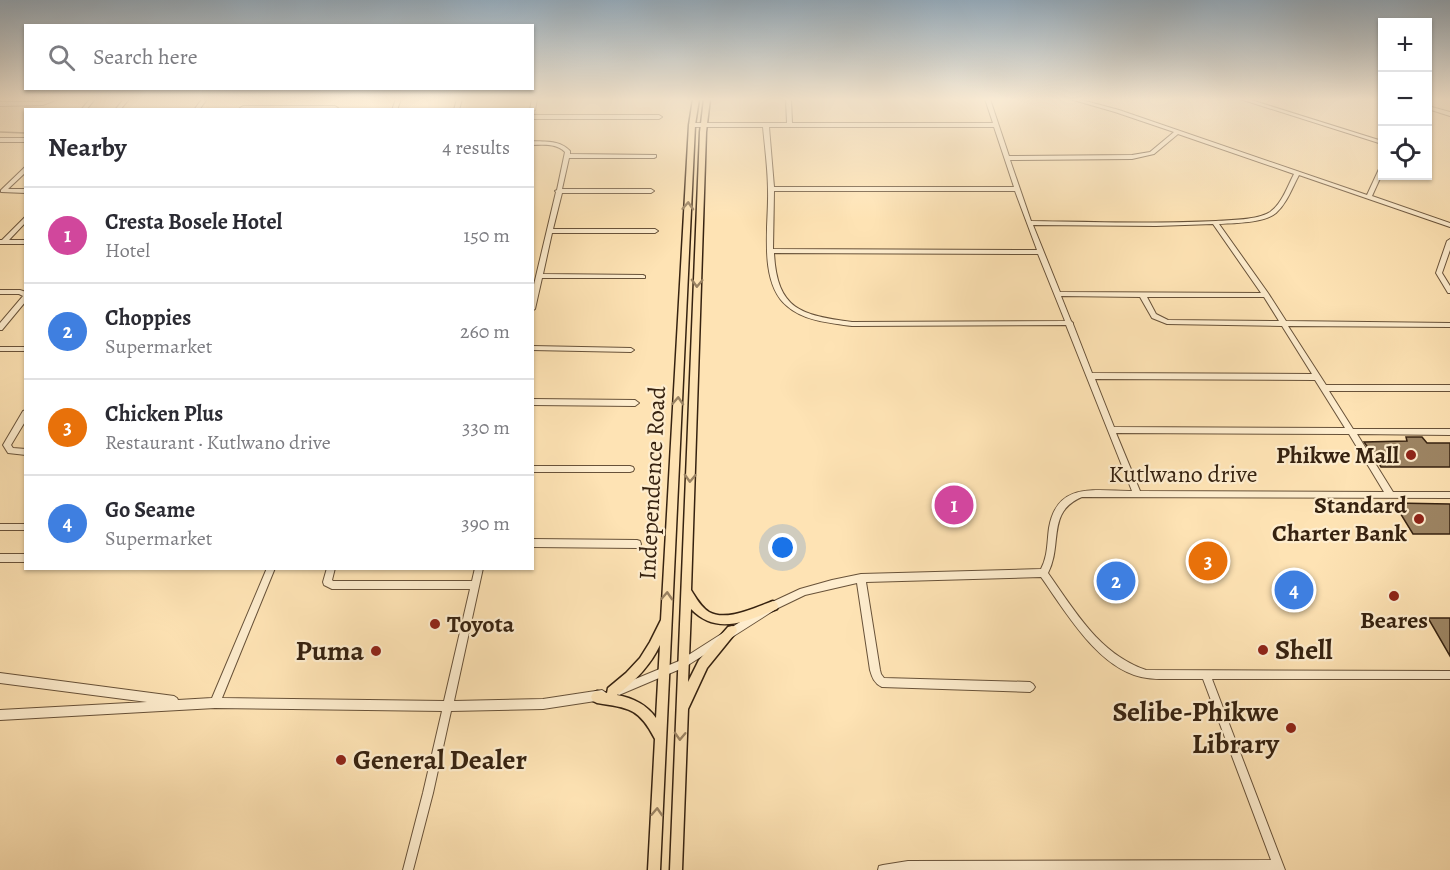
<!DOCTYPE html>
<meta charset="utf-8">
<style>
:root{--surface:#fff;--page:#f7f7f7;--text:#2b2b33;--muted:#7c7c81;--line:#e1e1e2;--accent:#0b8043}
body{margin:0;font-family:Alegreya,serif;background:var(--page);color:var(--text)}
.controls{position:absolute;right:18px;top:18px;display:grid;overflow:hidden;border-radius:0px;box-shadow:0 2px 4px #0004}
.controls button{width:54px;height:54px;display:grid;place-items:center;padding:0;border:0;border-bottom:2px solid var(--line);background:var(--surface);color:var(--text);font:30px sans-serif}
.you{position:absolute;left:783px;top:548px;width:21px;height:21px;margin:-15px;border:4px solid #fff;border-radius:50%;background:#1a73e8;box-shadow:0 0 0 9px #1a73e833}
.badge{display:grid;place-items:center;width:39px;height:39px;border-radius:50%;background:var(--accent);color:#fff;font-size:20px;font-weight:700}
.pin{position:absolute;translate:-50% -50%;border:3px solid #fff;box-shadow:0 2px 6px #0006}
.list{margin:0;padding:0;list-style:none}
h2{display:flex;justify-content:space-between;align-items:center;height:78px;margin:0;padding:0 24px;font-size:26px}
h2 small{font-size:20px;font-weight:400;color:var(--muted)}
.list li{display:grid;grid-template-columns:39px 1fr auto;gap:18px;align-items:center;box-sizing:border-box;height:96px;padding:0 24px;border-top:2px solid var(--line)}
.list b{display:block;font-size:22px;white-space:nowrap}
.list p{margin:0;font-size:20px;white-space:nowrap;color:var(--muted)}
.list em{font-size:20px;font-style:normal;color:var(--muted)}
.icon{flex:none;width:33px;height:33px;fill:none;stroke:currentColor;stroke-width:2;stroke-linecap:round;stroke-linejoin:round}
.map{position:relative;flex:none;width:1450px;height:870px;overflow:hidden}
.search{position:absolute;background:var(--surface);box-shadow:0 2px 4px #0004;left:24px;top:24px;width:510px;height:66px;display:flex;align-items:center;gap:15px;box-sizing:border-box;padding:0 21px;border-radius:0px;color:var(--muted);font-size:22px}
.panel{position:absolute;background:var(--surface);box-shadow:0 2px 4px #0004;left:24px;top:108px;width:510px;height:462px;border-radius:0px}
.map>svg:first-child{display:block}
.lines{fill:none;stroke-linecap:round;stroke-linejoin:round}
.stream{stroke:#856e51;stroke-width:1.5}
.building{fill:#9e8665;stroke:#362210;stroke-width:1.5}
.minor-casing{stroke:#685239;stroke-width:2}
.major-casing{stroke:#362210;stroke-width:3}
.minor{fill:#feedce;fill-rule:evenodd}
.major{fill:#fee3b4;fill-rule:evenodd}
.oneway{stroke:#9a8262}
.poi-dot{fill:#8f2418;stroke:#feedce;stroke-width:2}
.labels{text-anchor:middle;dominant-baseline:central;stroke-width:4.5;stroke-linejoin:round;paint-order:stroke}
.poi-label{font-size:24px;font-weight:bold;fill:#362210;stroke:#feedce;text-anchor:end}
.street-label{font-size:24px;fill:#362210;stroke:#feedce}
.near-poi-label{font-size:28px;font-weight:bold;fill:#362210;stroke:#feedce;text-anchor:start}
</style>
<div class="map">
<svg width="1450" height="870" viewBox="0 0 1450 870">
<rect width="100%" height="100%" fill="#fee3b4"/>
<filter id="stains"><feTurbulence type="fractalNoise" baseFrequency=".00333" numOctaves="4"/><feColorMatrix values="0 0 0 0 .2 0 0 0 0 .09 0 0 0 0 .02 0 0 0 .5 -.17"/></filter>
<radialGradient id="worn" r=".72"><stop offset=".6" stop-color="#630" stop-opacity="0"/><stop offset="1" stop-color="#630" stop-opacity=".3"/></radialGradient>
<g class="lines">
<path class="stream" d="M0 132 26 133"/>
</g>
<path class="building" d="M1406 437H1422L1427 443H1450V467H1381L1364 442 1407 441Z
M1394 503 1450 504V534H1413Z
M1428 618H1450V656Z"/>
<g class="lines">
<g class="minor-casing">
<path id="minor" d="M50 99H58L43 105 0 106V102H43Z
M90 99H95L86 110H81Z
M124 99H129L120 110H115Z
M202 99H207L199 110H194Z
M396 99H401L397 110H392Z
M457 99H462L459 110H454Z
M532 99H537L535 110 532 111V110H530Z
M786 99H791L792 123H993L985 99H990L1009 156 1132 155 1150 152 1174 132 1115 112 1070 99H1078L1119 110 1367 195 1379 169 1382 167V174L1372 196 1450 223V227L1299 175C1292 188 1287 203 1276 213 1264 223 1234 223 1219 224L1268 293 1286 321 1450 323V327L1288 326 1326 385H1450V391H1329L1353 429H1450V435L1357 434 1393 492H1450V498L1082 497C1046 512 1063 544 1048 573 1075 611 1099 654 1146 670L1450 671V679H1212L1285 870H878L879 866 883 865 908 861 1271 860 1203 679C1191 679 1178 679 1165 679 1159 679 1153 679 1147 678 1100 672 1066 612 1041 577L866 582 880 670 881 674 884 678 1030 682 1033 684 1035 687 1033 690 1030 692 882 687C874 683 872 677 870 670L857 583 805 595 776 609 685 667 619 695 616 693 614 690 616 687 679 661 770 603 800 589 832 580 861 574 1041 569C1048 556 1047 542 1049 528 1057 481 1095 491 1132 491L1066 325 852 326C830 323 804 321 787 306 758 282 769 225 768 191 768 170 765 148 763 127H692L689 125 692 123H787ZM769 127H994L1014 187H774ZM1178 134 1294 174C1288 185 1282 204 1270 212 1257 220 1231 220 1216 221 1154 224 1093 222 1031 221L1010 160 1132 159 1154 154ZM774 191H1015L1037 250 773 249ZM1213 224 1261 293 1060 292 1033 225 1156 226ZM774 253 1038 254 1065 321 852 322C801 315 777 310 774 253ZM1061 296 1140 297 1152 318 1167 324 1282 326 1312 374 1092 373 1073 324V323L1071 321ZM1147 297H1264L1279 321 1168 320 1156 314ZM1095 379 1315 380 1345 428 1114 427ZM1116 433 1349 434 1384 492 1140 491Z
M1240 99H1248L1382 141V144Z
M243 106H335L338 108 335 110 241 109 240 108Z
M1428 106 1450 112V116L1428 109Z
M532 115H659L662 117 659 119H532Z
M0 138H26V142H0Z
M532 141C546 142 560 140 570 151V154L656 155V157L654 158H569L562 189H651L654 191 651 193H562L553 229H655L658 231 655 233H552L543 274 643 275 645 276V278H542L535 309 532 311V293L556 192 555 191 557 190 565 152C556 143 544 145 532 145Z
M26 166V172L8 189H26V193L1 192V190Z
M26 216V222L9 240H26V244H0V240H2Z
M1450 239V250L1442 273 1450 286V293H1448L1436 273 1447 241Z
M0 290H20L26 292V301L2 330H0V323L23 296 19 294H0Z
M532 346 631 348 634 350 631 352 532 350Z
M0 347H26V351H0Z
M532 399 635 400 639 403 635 406 532 405Z
M26 410V420L11 445 13 448 26 449V455L8 453 3 445 23 411Z
M532 466H630L633 467 634 469 633 471 630 472H532Z
M0 524H26V530H0Z
M532 539 637 540 640 541 641 544 640 547 637 548 532 547Z
M0 554H26V562H0Z
M267 568H275L222 698 444 701 470 589H332L324 585 323 582 327 568H335L332 580 333 581H472L475 568H483L454 701 543 699 602 690 605 692 607 695 605 698 602 700 543 709 451 711 433 793 413 870H403L423 793 442 711 215 708 0 720V710L147 702 0 683V673L174 696 177 698 178 700 212 698Z"/>
</g>
<g class="major-casing">
<path id="major" d="M693 99H699L695 125 660 870H648L655 739C639 708 629 708 597 703L593 701 591 697 593 693 597 691 607 693 608 688 626 673 640 658 650 642 661 620 689 125ZM660 645 656 718C646 704 633 698 617 695 635 681 650 666 660 645Z
M704 99H710L706 132 691 590C696 598 701 607 709 612 726 622 756 607 773 601L777 603 778 606 777 609C746 621 717 636 691 609L688 682 699 660 728 627 732 626 736 627 737 631 707 668 688 709 682 870H670L700 132Z"/>
</g>
<use href="#minor" class="minor"/>
<use href="#major" class="major"/>
</g>
<defs><path id="oneway-chevron" d="M-2-3.5L2.5 0L-2 3.5" fill="none" stroke-width="1.6" stroke-linecap="round" stroke-linejoin="round" transform="scale(1.5)"/></defs>
<g class="oneway">
<use href="#oneway-chevron" transform="translate(688 206) rotate(-87)"/>
<use href="#oneway-chevron" transform="translate(697 283) rotate(92)"/>
<use href="#oneway-chevron" transform="translate(678 401) rotate(-87)"/>
<use href="#oneway-chevron" transform="translate(690 478) rotate(92)"/>
<use href="#oneway-chevron" transform="translate(667 596) rotate(-87)"/>
<use href="#oneway-chevron" transform="translate(680 736) rotate(92)"/>
<use href="#oneway-chevron" transform="translate(657 812) rotate(-87)"/>
</g>
<linearGradient id="sky" x2="0" y2="1"><stop stop-color="#95acbd"/><stop offset="0.45" stop-color="#fff2dd"/><stop offset="1" stop-color="#fff2dd" stop-opacity="0"/></linearGradient>
<rect width="1450" height="221" fill="url(#sky)"/>
<g class="poi-dot">
<circle cx="1411" cy="455" r="6"/>
<circle cx="1419" cy="519" r="6"/>
<circle cx="1394" cy="596" r="6"/>
<circle cx="435" cy="624" r="6"/>
<circle cx="1263" cy="650" r="6"/>
<circle cx="376" cy="651" r="6"/>
<circle cx="1291" cy="728" r="6"/>
<circle cx="341" cy="760" r="6"/>
</g>
<g class="labels">
<g class="poi-label">
<text x="1399" y="455">Phikwe Mall</text>
<text x="1407" y="505">Standard<tspan x="1407" dy="28">Charter Bank</tspan></text>
<text x="1394" y="620" text-anchor="middle">Beares</text>
<text x="447" y="624" text-anchor="start">Toyota</text>
</g>
<g class="street-label">
<text x="1183" y="474">Kutlwano drive</text>
<text transform="translate(652 483) rotate(-87)">Independence Road</text>
</g>
<g class="near-poi-label">
<text x="1275" y="650">Shell</text>
<text x="364" y="651" text-anchor="end">Puma</text>
<text x="1279" y="712" text-anchor="end">Selibe-Phikwe<tspan x="1279" dy="32">Library</tspan></text>
<text x="353" y="760">General Dealer</text>
</g>
</g>
<rect width="100%" height="100%" filter="url(#stains)"/>
<rect width="100%" height="100%" fill="url(#worn)"/>
</svg>
<div class="controls">
<button>+</button>
<button>−</button>
<button><svg class="icon" aria-label="locate" viewBox="0 0 24 24"><circle cx="12" cy="12" r="6"/><path d="M12 2v4M12 18v4M2 12h4M18 12h4"/></svg></button>
</div>
<div class="you"></div>
<div class="pin badge" style="left:954px;top:505px;background:#d1479c">1</div>
<div class="pin badge" style="left:1116px;top:581px;background:#3f7fe0">2</div>
<div class="pin badge" style="left:1208px;top:561px;background:#e8710a">3</div>
<div class="pin badge" style="left:1294px;top:590px;background:#3f7fe0">4</div>
<div class="search"><svg class="icon" aria-label="search" viewBox="0 0 24 24"><circle cx="10" cy="10" r="6"/><path d="M15 15l6 6"/></svg>Search here</div>
<section class="panel">
<h2>Nearby<small>4 results</small></h2>
<ul class="list">
<li><span class="badge" style="background:#d1479c">1</span><div><b>Cresta Bosele Hotel</b><p>Hotel</p></div><em>150 m</em></li>
<li><span class="badge" style="background:#3f7fe0">2</span><div><b>Choppies</b><p>Supermarket</p></div><em>260 m</em></li>
<li><span class="badge" style="background:#e8710a">3</span><div><b>Chicken Plus</b><p>Restaurant · Kutlwano drive</p></div><em>330 m</em></li>
<li><span class="badge" style="background:#3f7fe0">4</span><div><b>Go Seame</b><p>Supermarket</p></div><em>390 m</em></li>
</ul>
</section>
</div>
